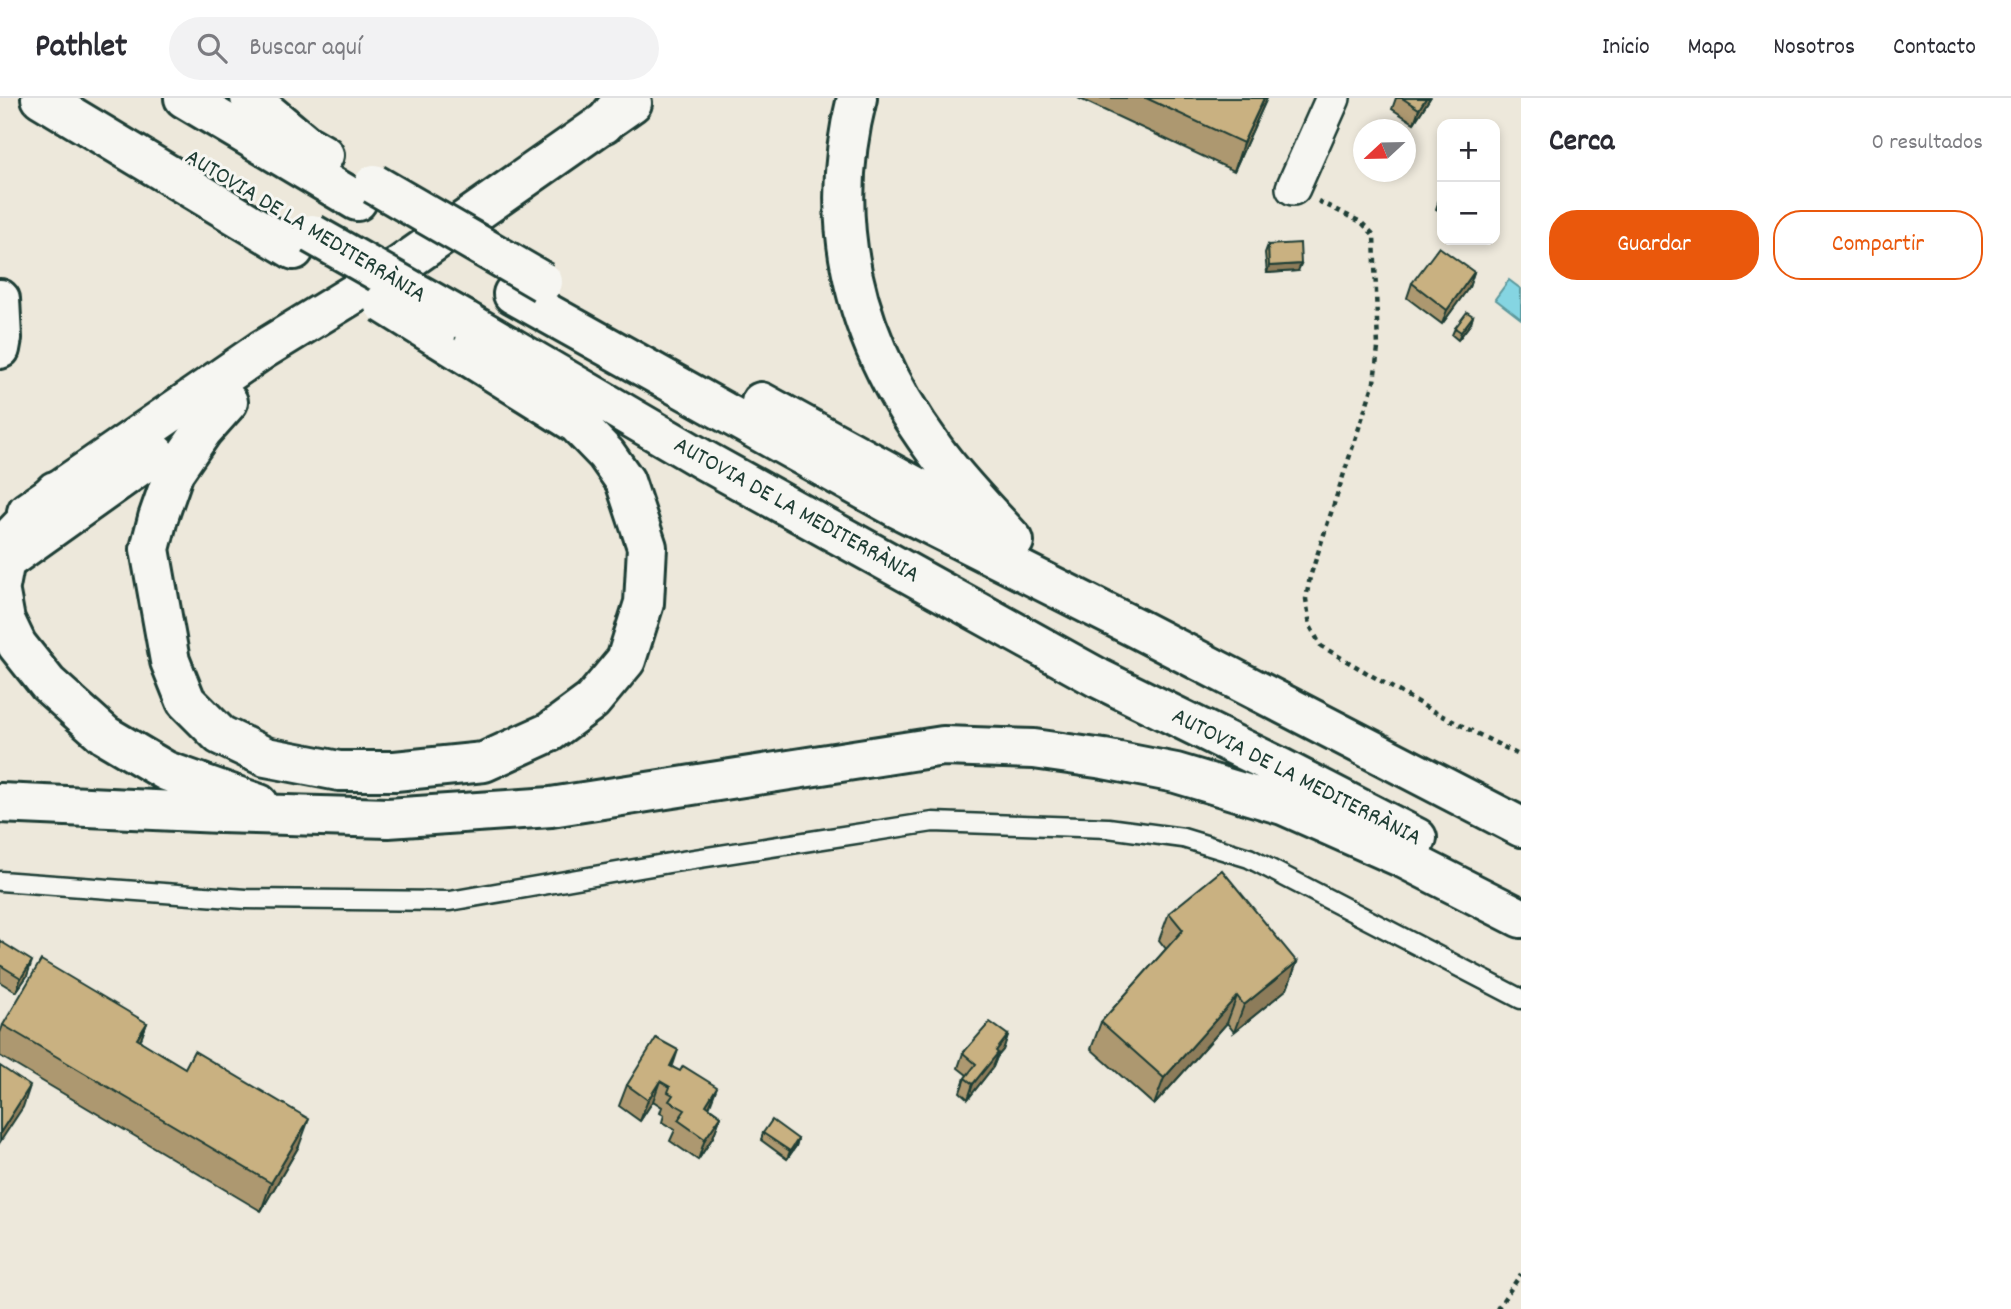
<!DOCTYPE html>
<html lang="es">
<meta charset="utf-8">
<style>
:root{--surface:#fff;--page:#f2f2f3;--text:#2b2b33;--muted:#7c7c81;--line:#e1e1e2;--accent:#ea580c}
body{margin:0;font-family:Dekko,sans-serif;background:var(--page);color:var(--text)}
.controls{position:absolute;right:21px;top:21px;display:grid;overflow:hidden;border-radius:14px;box-shadow:0 4px 10px #0003}
.controls button{width:63px;height:63px;display:grid;place-items:center;padding:0;border:0;border-bottom:2px solid var(--line);background:var(--surface);color:var(--text);font:35px sans-serif}
.compass{position:absolute;left:1353px;top:21px;width:63px;height:63px;border-radius:50%;background:var(--surface);box-shadow:0 4px 10px #0003;rotate:248deg}
.list{margin:0;padding:0;list-style:none}
h2{display:flex;justify-content:space-between;align-items:center;height:91px;margin:0;padding:0 28px;font-size:30px}
h2 small{font-size:23px;font-weight:400;color:var(--muted)}
.actions{display:flex;gap:14px;padding:21px 28px}
.actions a{flex:1;padding:16px 0;border:2px solid var(--accent);border-radius:28px;text-align:center;font-size:24px;color:var(--accent)}
.actions .main{background:var(--accent);color:#fff}
.icon{flex:none;width:38px;height:38px;fill:none;stroke:currentColor;stroke-width:2;stroke-linecap:round;stroke-linejoin:round}
.map{position:relative;flex:none;width:1521px;height:1211px;overflow:hidden}
header{display:flex;align-items:center;gap:42px;box-sizing:border-box;height:98px;padding:0 35px;background:var(--surface);border-bottom:2px solid var(--line)}
header strong{font-size:33px}
nav{display:flex;gap:38px;margin-inline-start:auto;font-size:24px}
.search{width:490px;height:63px;background:var(--page);display:flex;align-items:center;gap:18px;box-sizing:border-box;padding:0 24px;border-radius:38px;color:var(--muted);font-size:26px}
main{display:flex}
aside{flex:1;background:var(--surface)}
.map>svg:first-child{display:block}
.water{fill:#85d5e2;stroke:#5c989c;stroke-width:2}
.lines{fill:none;stroke-linecap:round;stroke-linejoin:round}
.service-casing{stroke:#1f3d34;stroke-width:23}
.minor-casing{stroke:#1f3d34;stroke-width:38}
.tertiary-casing{stroke:#1f3d34;stroke-width:44}
.motorway-casing{stroke:#1f3d34;stroke-width:44}
.path{stroke:#1f3d34;stroke-width:4.5;stroke-dasharray:5 5;stroke-linecap:butt}
.service{stroke:#f6f6f2;stroke-width:18}
.minor{stroke:#f6f6f2;stroke-width:33}
.tertiary{stroke:#f6f6f2;stroke-width:38}
.motorway{stroke:#f6f6f2;stroke-width:38}
.motorway-bridge-casing{stroke:#1f3d34;stroke-width:44;stroke-linecap:butt}
.motorway-bridge{stroke:#f6f6f2;stroke-width:38}
.wall{fill:#ad986f;stroke:#1f3d34;stroke-width:2}
.shaded-wall{fill:#8d7c5a;stroke:#1f3d34;stroke-width:2}
.building{fill:#c9b181;stroke:#1f3d34;stroke-width:2}
.labels{text-anchor:middle;dominant-baseline:central;stroke-width:6;stroke-linejoin:round;paint-order:stroke}
.street-label{font-size:24px;fill:#1f3d34;stroke:#f6f6f2}
</style>
<header>
<strong>Pathlet</strong>
<div class="search"><svg class="icon" aria-label="search" viewBox="0 0 24 24"><circle cx="10" cy="10" r="6"/><path d="M15 15l6 6"/></svg>Buscar aquí</div>
<nav><a>Inicio</a><a>Mapa</a><a>Nosotros</a><a>Contacto</a></nav>
</header>
<main>
<div class="map">
<svg width="1521" height="1211" viewBox="0 0 1521 1211">
<rect width="100%" height="100%" fill="#ede8db"/>
<filter id="ink" filterUnits="userSpaceOnUse"><feTurbulence type="fractalNoise" baseFrequency=".0143" numOctaves="2"/><feDisplacementMap in="SourceGraphic" scale="14" xChannelSelector="R" yChannelSelector="G"/><feConvolveMatrix kernelMatrix="1 2 1 2 8 2 1 2 1" color-interpolation-filters="sRGB"/></filter>
<g filter="url(#ink)">
<path class="water" d="M1509 182 1521 191V221L1495 201Z"/>
<g class="lines">
<g class="service-casing">
<path id="service" d="M0 783 246 801 450 803 675 764 933 724 1108 730 1183 740 1249 760 1521 901"/>
</g>
<g class="minor-casing">
<path id="minor" d="M1293 90 1333 0"/>
</g>
<g class="tertiary-casing">
<path id="tertiary" d="M27 414 262 252 401 167 632 5
M0 467 156 356"/>
</g>
<g class="motorway-casing">
<path id="motorway" d="M41 0 294 152
M184 0 357 103
M250 0 305 46 324 57
M857 0C824 129 856 245 934 351 957 383 987 413 1014 443
M604 26 624 0
M513 196 895 409 1136 530 1521 729
M0 201 2 240 0 251
M466 223 702 361 1098 580 1281 670 1417 740
M228 304 203 332 174 374 158 420 150 451 170 563 186 603 220 637 266 659 339 673H395L484 664 550 634 592 603 626 562 644 505 647 449 625 383 606 356 577 326 436 238
M761 304 966 416
M0 489 9 441 55 393
M0 495 5 522 17 547 48 586 105 637 166 673 259 706
M0 705 220 715 388 720 551 709 943 648 1034 651 1104 661 1176 675 1283 707 1405 761 1521 820"/>
</g>
<path class="path" d="M1318 103 1361 124 1374 137 1378 250 1374 284 1310 479 1306 501 1310 528 1321 548 1429 611 1521 658
M1497 1211 1521 1176"/>
<use href="#service" class="service"/>
<use href="#minor" class="minor"/>
<use href="#tertiary" class="tertiary"/>
<use href="#motorway" class="motorway"/>
<g class="motorway-bridge-casing">
<path id="motorway-bridge" d="M374 86 543 184
M312 136 466 223
M383 205 436 238"/>
</g>
<use href="#motorway-bridge" class="motorway-bridge"/>
</g>
<path class="wall" d="M1078 0H1267L1234 73Z
M1396 0H1430L1414 25 1392 11Z
M1442 94V114L1436 111Z
M1268 147 1298 173 1267 175 1265 155Z
M1474 174 1469 189 1442 226 1407 200 1412 185Z
M1473 218 1471 225 1458 242 1452 237 1455 230Z
M1169 815 1297 864 1287 891 1234 934 1227 925 1154 1007 1091 951 1101 924 1166 851 1159 842Z
M0 843 27 878 16 894 0 884Z
M147 925 140 943 299 1048 261 1113 0 958V935L3 927Z
M1008 937 1003 952 997 959 993 969 968 1001 960 994 965 980 967 977 958 970 963 955Z
M672 969 709 1010 721 1018 713 1039 698 1062 670 1043 675 1032 662 1024 664 1017 660 1015 662 1009 653 1003 640 1023 619 1008 627 987Z
M763 1035 798 1041 796 1048 787 1061 761 1042Z"/>
<path class="shaded-wall" d="M1264 0H1267L1234 73 1243 45Z
M1426 0H1430L1414 25 1419 11Z
M1301 166 1298 173 1267 175 1269 168Z
M1474 174 1469 189 1442 226 1447 212Z
M1473 218 1471 225 1458 242 1461 234Z
M32 863 27 878 16 894 21 880Z
M1297 864 1287 891 1234 934 1244 907Z
M1237 898 1227 925 1154 1007 1164 980Z
M147 925 137 952V941Z
M1008 937 1003 952 997 959 993 969 968 1001 973 986 996 953Z
M678 952 671 973 670 968Z
M660 983 653 1003 640 1023 648 1002Z
M30 988 23 1009 0 1044V1035Z
M717 989 709 1010 706 1007Z
M721 1018 713 1039 698 1062 705 1041Z
M309 1021 299 1048 261 1113 271 1085Z
M798 1041 796 1048 787 1061 790 1053Z"/>
<path class="building" d="M1146 0H1264L1243 45Z
M1402 0H1426L1419 11Z
M1442 94V105L1438 104Z
M1300 145 1301 166 1269 168 1268 147Z
M1439 149 1474 174 1447 212 1412 185Z
M1467 214 1473 218 1461 234 1455 230Z
M1222 772 1297 864 1244 907 1237 898 1164 980 1101 924 1183 832 1169 815Z
M0 843 32 863 21 880 0 867Z
M41 862 147 925 137 941 185 970 194 953 309 1021 271 1085 3 927Z
M990 924 1008 937 996 953 998 955 973 986 965 980 976 966 963 955Z
M656 940 678 952 670 968 680 973 683 968 717 989 706 1007 721 1018 705 1041 678 1022 685 1012 669 1003 673 997 668 994 670 989 660 983 648 1002 627 987Z
M0 968 30 988 0 1035Z
M772 1022 798 1041 790 1053 763 1035Z"/>
</g>
<g class="labels">
<g class="street-label">
<text transform="translate(305 129) rotate(31)">AUTOVIA DE LA MEDITERRÀNIA</text>
<text transform="translate(796 413) rotate(29)">AUTOVIA DE LA MEDITERRÀNIA</text>
<text transform="translate(1296 680) rotate(27)">AUTOVIA DE LA MEDITERRÀNIA</text>
</g>
</g>
</svg>
<div class="controls">
<button>+</button>
<button>−</button>
</div>
<svg class="compass" viewBox="-18 -18 36 36"><path d="M0-13l5 13h-10z" fill="#e53935"/><path d="M0 13l5-13h-10z" fill="#7c7c81"/></svg>
</div>
<aside>
<h2>Cerca<small>0 resultados</small></h2>
<ul class="list">
</ul>
<div class="actions"><a class="main">Guardar</a><a>Compartir</a></div>
</aside>
</main>
